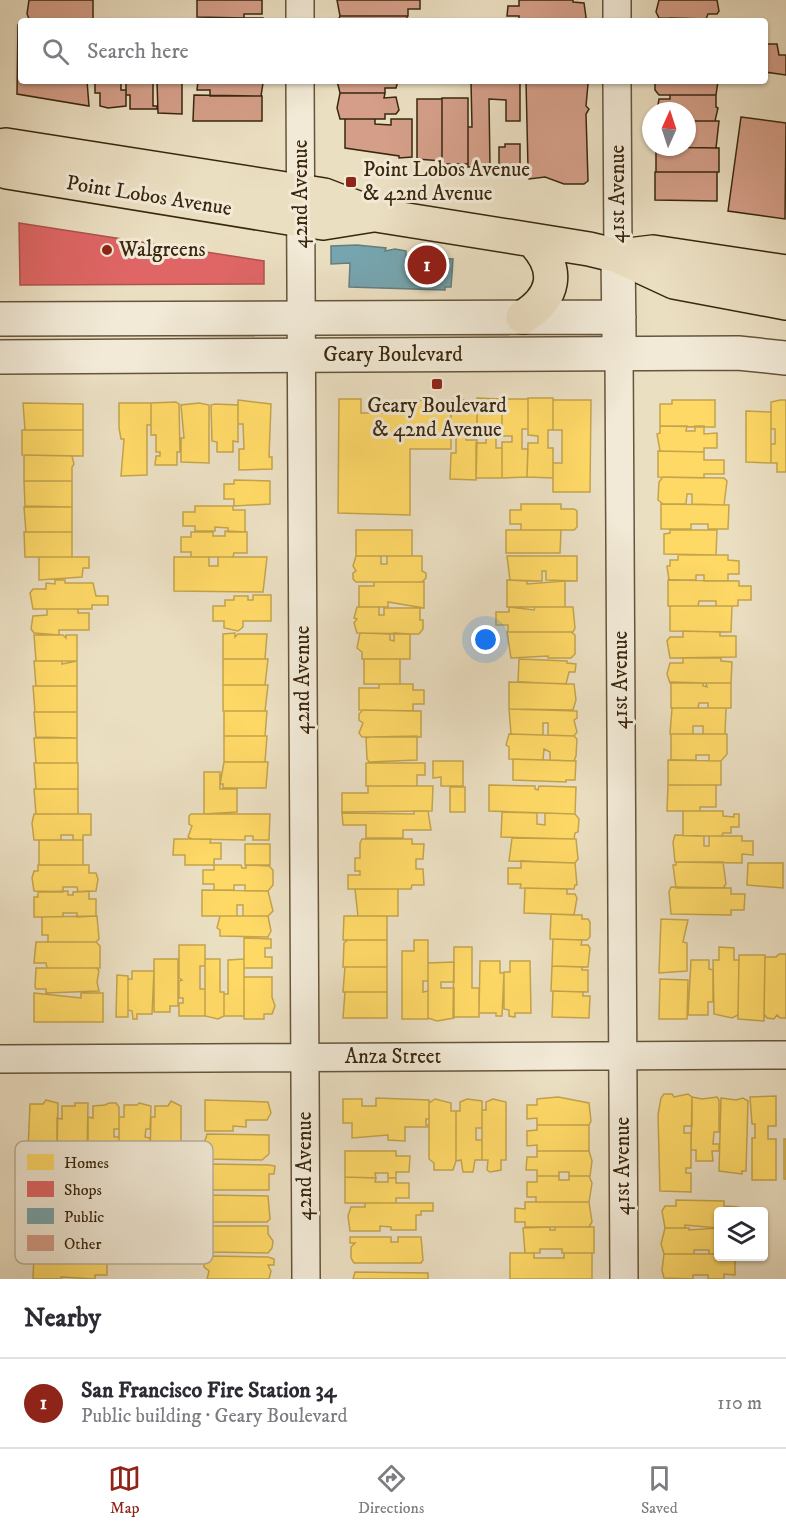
<!DOCTYPE html>
<meta charset="utf-8">
<style>
:root{--surface:#fff;--page:#f2f2f3;--text:#2b2b33;--muted:#7c7c81;--line:#e1e1e2;--accent:#8f2418}
body{margin:0;font-family:"IM FELL DW Pica",serif;background:var(--page);color:var(--text)}
.controls{position:absolute;right:18px;bottom:18px;display:grid;overflow:hidden;border-radius:6px;box-shadow:0 2px 4px #0004}
.controls button{width:54px;height:54px;display:grid;place-items:center;padding:0;border:0;border-bottom:2px solid var(--line);background:var(--surface);color:var(--text);font:30px sans-serif}
.compass{position:absolute;left:642px;top:102px;width:54px;height:54px;border-radius:50%;background:var(--surface);box-shadow:0 2px 4px #0004;rotate:3deg}
.you{position:absolute;left:486px;top:640px;width:21px;height:21px;margin:-15px;border:4px solid #fff;border-radius:50%;background:#1a73e8;box-shadow:0 0 0 9px #1a73e833}
.badge{display:grid;place-items:center;width:39px;height:39px;border-radius:50%;background:var(--accent);color:#fff;font-size:20px;font-weight:700}
.pin{position:absolute;translate:-50% -50%;border:3px solid #fff;box-shadow:0 2px 6px #0006}
.list{margin:0;padding:0;list-style:none}
h2{display:flex;justify-content:space-between;align-items:center;height:78px;margin:0;padding:0 24px;font-size:26px}
h2 small{font-size:20px;font-weight:400;color:var(--muted)}
.list li{display:grid;grid-template-columns:39px 1fr auto;gap:18px;align-items:center;box-sizing:border-box;height:90px;padding:0 24px;border-top:2px solid var(--line)}
.list b{display:block;font-size:22px;white-space:nowrap}
.list p{margin:0;font-size:20px;white-space:nowrap;color:var(--muted)}
.list em{font-size:20px;font-style:normal;color:var(--muted)}
.icon{flex:none;width:33px;height:33px;fill:none;stroke:currentColor;stroke-width:2;stroke-linecap:round;stroke-linejoin:round}
.map{position:relative;flex:none;width:786px;height:1279px;overflow:hidden}
.search{position:absolute;background:var(--surface);box-shadow:0 2px 4px #0004;left:18px;right:18px;top:18px;height:66px;display:flex;align-items:center;gap:15px;box-sizing:border-box;padding:0 21px;border-radius:6px;color:var(--muted);font-size:22px}
.sheet{height:168px;background:var(--surface)}
nav{display:flex;justify-content:space-around;align-items:center;box-sizing:border-box;height:84px;border-top:2px solid var(--line);background:var(--surface);font-size:16px;color:var(--muted)}
nav a{display:grid;justify-items:center;gap:3px}
nav .on{color:var(--accent)}
.map>svg:first-child{display:block}
.homes{fill:#ffd966;stroke:#c4a44c;stroke-width:1.5}
.shops{fill:#e06666;stroke:#ae534c;stroke-width:1.5}
.public{fill:#76a5af;stroke:#647f7f;stroke-width:1.5}
.building{fill:#d49e88;stroke:#39270e;stroke-width:1.5}
.lines{fill:none;stroke-linecap:round;stroke-linejoin:round}
.minor-casing{stroke:#66553b;stroke-width:30}
.tertiary-casing{stroke:#66553b;stroke-width:36}
.primary-casing{stroke:#39270e;stroke-width:36}
.minor{stroke:#f2ead7;stroke-width:27}
.tertiary{stroke:#f2ead7;stroke-width:33}
.primary{stroke:#ebdfc2;stroke-width:33}
.poi-dot{fill:#8f2418;stroke:#f2ead7;stroke-width:2}
.labels{text-anchor:middle;dominant-baseline:central;stroke-width:6;stroke-linejoin:round;paint-order:stroke}
.poi-label{font-size:21px;fill:#39270e;stroke:#f2ead7;text-anchor:start}
.street-label{font-size:21px;fill:#39270e;stroke:#f2ead7}
.key{fill:#f2ead7;stroke:#bab09b;stroke-width:1.5}
.key-label{font-size:16px;fill:#39270e}
</style>
<div class="map">
<svg width="786" height="1279" viewBox="0 0 786 1279">
<rect width="100%" height="100%" fill="#ebdfc2"/>
<filter id="stains"><feTurbulence type="fractalNoise" baseFrequency=".00333" numOctaves="4"/><feColorMatrix values="0 0 0 0 .2 0 0 0 0 .09 0 0 0 0 .02 0 0 0 .5 -.17"/></filter>
<radialGradient id="worn" r=".72"><stop offset=".6" stop-color="#630" stop-opacity="0"/><stop offset="1" stop-color="#630" stop-opacity=".3"/></radialGradient>
<path class="homes" d="M477 398 502 399V430H496V448H502V478H476V443H486V436L477 435Z
M528 398H553V430H548V448H553V478L527 477 528 443H538V436L528 435Z
M339 399H361V413H403V400L451 401V449H410V515L338 513Z
M453 399 477 401V434H466V440H477L476 480 450 479 451 453H456V433H451V401Z
M502 399H528V429H522V449H528L527 477 502 478V442H512V436H502Z
M238 400 271 404 269 457H272V469L239 470V449H244L243 424H238Z
M553 400H591L590 492H553V463H562V430H553Z
M672 400H715V427L660 426V404H672Z
M780 400H786V472H777V463H771V444H775V429H771V402Z
M176 402 179 404 180 452H177V465H155L156 456H160V452H156V435H151V403Z
M23 403 83 404V430H25Z
M119 403H151V425H147V475L121 476 124 439H121L119 428Z
M199 403 209 405V463L181 462V438H184L181 405Z
M215 404 238 405V442L233 441V452H217V442L212 441 211 405Z
M746 411 771 412V463L746 462Z
M660 426H687L686 431H695V426H704V434L717 433V448H704V452L660 451 657 434 660 433Z
M22 430H83V456L22 455Z
M658 451 704 452V460H724V474H704V478L658 477Z
M24 455 72 456 74 464 72 467V481H24Z
M663 477 724 478 727 481 724 505 692 504V494H687L686 504H663L658 500 659 482Z
M234 480 270 481V504L234 506V499H224V484H234Z
M24 481H72V507L25 506Z
M521 504H561V509H574L577 511V527L574 530H521V524H510V510H521Z
M661 504 729 505 728 529H708V524H691V529H661Z
M195 506H233V510H245V532H228V528L215 527V531H195V526H183V512H195Z
M24 507H72V532H26Z
M356 530H412V556H356Z
M506 530H561L560 553H506Z
M670 530H717L716 555 664 554V534L670 533Z
M225 531 247 532V553H234L233 557H191V552H181V537H191V532H213V536H225Z
M24 532H72V557H25Z
M678 555H728V560L739 561V574H728V581H704V575H696V580H669L667 566H670V560H678Z
M356 556H381V564H387V556H422V571L426 573V578L422 582H356L353 579V573L356 571 353 566Z
M507 556H577V581L546 580V571H542V581L510 580Z
M39 557H89V568H83L82 577 39 580Z
M174 557H209V566H218V557H267L263 592 174 591Z
M55 580H65V583H93L96 596H108V605H92V609H33L30 593 33 589H46V583L55 584Z
M507 580 527 581V584L565 581V607H507Z
M668 580 739 581V586H751V600H738V606H716V601H699L698 606H668Z
M374 582H424V608L388 602V607H359V586H374Z
M253 595H271V621H243V627L238 631 224 628V621H213V606H225V600H234V596H248V600H253Z
M670 606H732L731 632 670 631Z
M357 607H379V615H384V608H420V620H423V629L419 634 357 633 354 623 357 619 354 618Z
M509 607 534 610 535 607H573L575 628 573 632H508V625H496V612H509Z
M47 609H78V613H89V630H59V635L34 633 31 629 33 616 47 615Z
M683 631 720 632V636H736V657L670 658 667 641 670 637H683Z
M507 632H571L575 635V654L571 658H548V656L511 658Z
M235 633V637L238 634H267L265 659H223V634Z
M360 633 390 634V640L394 641V633L410 634V659H362V652L357 648Z
M34 635H63L66 638V635H77V661H36Z
M683 658H721V661L732 662 731 683H670L667 674 670 663H683Z
M223 659H268L265 685H223Z
M364 659H400V684H364Z
M519 659 567 661V663L576 664 575 672H569L566 684 518 682Z
M34 661H62V664L77 661V686H36Z
M509 682 574 684 576 700 573 710 509 709Z
M671 682 703 683V686L707 687 706 683H731V708H708V703H699L698 708H671Z
M379 684H413V690H424V704H413V711L359 710V688H379Z
M223 685H268L265 711H223Z
M33 686H77V712H35Z
M672 708H726L725 734H703V726H693V734H670Z
M509 709 577 711V718L574 720 577 732 574 736 548 735V723H543V735L511 734Z
M363 710 421 711V737H362L359 733 363 723 359 720V714Z
M224 711H267L265 736H224Z
M34 712H77V738L36 737Z
M509 734 574 736 577 739 576 756 574 761 550 760V752L544 749 543 760 509 759V747L506 745Z
M671 734H727V754L721 761H709V755H696V760H671Z
M224 736H267L265 762H224Z
M417 736V760L369 762 367 759 366 738 370 737Z
M34 738H77V763H36Z
M513 759 576 761 575 780H566V782L513 780Z
M668 760 721 761V785H668Z
M433 761H463V786H441V777L433 778Z
M224 762H268L266 788H223V784H220Z
M34 763H78V789H36Z
M366 763H425V775H417V786H366Z
M204 772H220V789H237V812L204 814Z
M489 785 535 786V789L538 790 539 786 576 787 575 814 489 811Z
M668 785H716V807H700V811H667Z
M368 786H433L432 811 342 812V793H368Z
M450 787H465V812H450Z
M34 789H78V814H36Z
M414 811H428L431 830H403V838H366V825H343L342 813 414 814Z
M683 811H723V816L734 817V814H739V827H731V833H723L722 836H683Z
M502 812 537 813V824L545 825V813L575 814 579 819 578 832 575 833 574 839 501 837Z
M34 814H91V835H83V840H73V835H61V840H34L32 823Z
M191 814H270L269 840H253V836H245V840L192 839 188 837 192 826 189 824V816Z
M675 835 704 836V846H709V836H742V841H753V855L742 854V863L675 862 673 842Z
M512 838 576 839 578 859 575 863 509 861Z
M174 839H211L210 843H221V859H214V865H185V855H173Z
M362 839H412V844H424L423 859H416V869H423L424 885H412L411 889H348V875H360V871H355V858H360V843Z
M39 840H83V865H39Z
M245 844H270V865H245Z
M521 861 575 863 577 885H575L574 889 520 888 521 884H508V868H521Z
M676 862H723L726 884 723 888H676L673 865H676Z
M748 863H783V888L747 885Z
M38 865H89V873H96L98 879 96 891 78 892 77 887H63V892L34 891 32 878 34 871H38Z
M214 865H241L242 868H246V865L269 866 273 870V885L268 891H245V885H234V890H214V884H203V870H214Z
M671 887 731 888V894H745L744 910H731V915L671 914 669 892Z
M525 888 567 889V894H575L577 898 574 915 524 913Z
M355 889H398V916H358Z
M202 890 268 891 273 911 268 916H243V905H237V916H202Z
M68 891V895H73V892L89 891V899H96V916L77 917V913H63V917H34V897H38V892Z
M551 914 582 915V919H588L590 922V937L587 940 550 939Z
M97 916 99 939 96 942H48V935H42V917Z
M220 916H268L271 931 268 937 220 936V930L217 928Z
M344 916H387V940H343Z
M661 919 688 920 683 942 687 943V971L659 973Z
M244 938 271 939V948H265V957H272V968H244Z
M553 939 582 940 581 945H588L590 948 588 967 552 966Z
M348 940H387V967H343L344 943Z
M414 940H428V981H423V992L428 991V1019H402V951H414Z
M36 942H96L100 946V968H47L46 963H34Z
M179 945H205V966H200V989H205V1016H179V1003H183V998H179V981L182 980 179 978Z
M454 947H472V988H479V1017H453Z
M719 947 734 948V960H739L738 1015 732 1018 714 1014 713 960H719Z
M779 954H786V1018H780L777 1015 774 1019 767 1018 764 1014 765 957H776Z
M739 955H765L764 1021 738 1019Z
M154 959H178V1006H170V1012H154Z
M205 959H220V992H224V1016L218 1019 205 1016Z
M244 959V1016H224V994H228V960Z
M691 960H709V969L713 970V1002H708V1015H688Z
M480 961H500V973H504L502 1016H496V1013H479Z
M510 961H530L531 1013H515V1017L509 1016V1010L504 1009V972H510Z
M454 962V982H441V988H454V1018L437 1021 428 1018V963Z
M552 966 582 967V970H588V992L551 991Z
M345 967H387V992H343Z
M36 968H97L99 971 97 982 99 991 46 993V989H36L35 987Z
M132 971H154L152 1014H137V1019H133L132 1011 128 1010V979H132Z
M117 975 128 976V1017H116Z
M244 977H272V997L275 1006 272 1014H264V1019H244Z
M660 979 688 980 687 1019H659Z
M553 991 583 992V996H590L589 1018 552 1017Z
M345 992H387V1018H343Z
M34 993 81 998V993H103V1022H34Z
M664 1094H672L674 1097 688 1094 692 1097V1126H684V1133H691V1168H686V1173H691V1192L660 1191 658 1115 661 1098Z
M776 1096V1126H768V1139H776V1180H752V1138H755V1124H752L750 1097Z
M558 1097 589 1103 591 1121 589 1125H537V1118L527 1119V1105H537V1099Z
M692 1097 702 1099 717 1097 719 1100V1132H714L713 1144H719V1151H712L713 1161H696V1150H691Z
M376 1098 429 1100V1119H426V1125H429V1127H405V1141L388 1140V1135L352 1138V1123H343V1099H362V1106H376Z
M721 1098 736 1100 743 1098 748 1101 746 1171H742V1174L719 1171Z
M435 1099 451 1103V1111H456V1161L453 1170H434V1163L429 1159V1103Z
M467 1099 482 1101V1128H476V1140H482V1160H475L473 1172H463L461 1160 456 1161V1111H460V1102Z
M493 1099 506 1102V1160H501V1170L490 1172 487 1170 488 1160H482V1110H486V1102Z
M46 1100 58 1103 57 1152 28 1151 30 1104H43Z
M205 1100 268 1102 271 1113 267 1120H246V1127L233 1126V1131H205Z
M171 1101 181 1106V1155L177 1157 150 1155 151 1117H155V1106H168Z
M75 1103H88L87 1155 85 1159 57 1156V1118L62 1119V1106H75Z
M109 1103H116L119 1107V1129H114V1137H119V1155L106 1157 88 1154V1117L93 1118V1106L105 1105Z
M139 1103 151 1106 150 1129H146L145 1137 150 1138V1155L146 1157 119 1155V1117H124V1105H137Z
M537 1125H589V1151H537V1145L527 1146V1131L537 1130Z
M207 1134 269 1135V1154L262 1160 208 1159 207 1146 204 1144Z
M784 1139H786V1179H784Z
M345 1151H396V1156H410L409 1172H396V1178H388V1173H375L376 1178 345 1177Z
M537 1151H589L592 1161 590 1176H569V1172H559V1176H537V1170H526L527 1157H537Z
M208 1164 269 1165 275 1166 274 1174H269V1190H208V1178L204 1175Z
M537 1176H559V1180H569V1176H589L592 1183 589 1202H536V1197H527V1182H537Z
M345 1177 376 1178 375 1182H388V1178H396V1183H409V1198H396V1203H345Z
M207 1195 268 1196 270 1219 267 1222H207V1208L203 1206V1199Z
M676 1200 724 1201V1206L738 1207V1212H718V1228L685 1225V1228H665L662 1211 665 1206H676Z
M525 1202H589L592 1222 589 1227H525V1222H515V1208L525 1209Z
M365 1203H433V1211H421V1215H416V1230H391V1227L380 1226V1231H350L348 1216 351 1207H365Z
M209 1226H268V1234L273 1241 272 1248 268 1253 209 1252V1240L204 1237V1230Z
M550 1227V1230H555V1227H594V1253H562V1249H540V1253H525L523 1228Z
M665 1228H689V1230L718 1228V1254H709V1250H694V1254H664L661 1244Z
M350 1237H391V1242H398V1237H421L423 1260 421 1263H354L351 1258V1247L355 1243H350Z
M510 1253H534V1258H564V1253H592V1279H510Z
M34 1254 95 1255V1261H107V1275H95V1279L61 1277V1279H33Z
M664 1254H718L724 1256V1259L735 1260V1275L724 1274V1279H708V1275H693V1279L664 1278 662 1270Z
M208 1256 268 1257 274 1259V1265H268L271 1271 269 1279H207L209 1271 204 1267V1261Z
M355 1272 428 1273V1279H353Z"/>
<path class="shops" d="M19 223 264 261V284L20 285Z"/>
<path class="public" d="M357 245 386 248 385 251 395 249 406 251V256L453 259 451 287H445V290L349 287 350 263 331 264V246Z"/>
<path class="building" d="M29 0H93V21H30L27 14Z
M197 0H262V14H244V18L197 17Z
M337 0H420V9H408V16H340Z
M519 0H573V2L584 3 586 17 584 21H519V16H507L508 6H519Z
M659 0H717L719 11 717 14H708L706 19 659 18 656 12Z
M340 16H407V21H420H338Z
M221 18H263V21H221Z
M670 18 706 19V21H670Z
M18 25H21V81H87L89 106 17 94Z
M765 44H777L779 55H786V75L765 72Z
M95 81H121V90H126V106L108 108 100 106V93H95Z
M126 81H153V106H157V109H130V95H126Z
M157 81H182V114L158 113Z
M198 81H263V83L261 96H210V90H197Z
M398 81 396 88H385V93H340L337 81Z
M471 81H520V121H506V100L489 99 490 167H468V127H472Z
M526 81H586L588 84 586 106 589 109 586 114 588 181 584 184H564L545 177 529 179 525 175 528 168Z
M655 81H718L716 95H659L655 90Z
M340 93H385L384 98 396 97 399 110 396 114H385V119H340L337 108Z
M194 95 262 96V121H193Z
M670 95H716V107L718 108 715 121H687V111H657L659 99H670Z
M442 98H468V164H442Z
M417 99H442V161L417 159Z
M741 117 786 123 785 219 728 211Z
M345 119H375V124L391 125V119H412V157L399 158V156L345 148Z
M687 121H719L716 148 656 147H687Z
M505 144H520V175L499 172V147H505Z
M656 147 719 148V172H656Z
M655 172H717V201L655 200Z"/>
<g class="lines">
<g class="minor-casing">
<path id="minor" d="M300 0V21
M617 0V21
M300 81 306 1279
M617 81 618 256
M619 354 624 1279
M0 1059 786 1055"/>
</g>
<g class="tertiary-casing">
<path id="tertiary" d="M618 256 619 337
M0 319 619 317
M0 357 738 353 786 358"/>
</g>
<g class="primary-casing">
<path id="primary" d="M0 146 6 145 324 195 376 215 589 249 618 256 674 282 786 303
M0 167 7 172 301 220 323 223 373 215
M620 256 653 252 786 272
M523 317C555 297 560 270 534 242"/>
</g>
<use href="#minor" class="minor"/>
<use href="#tertiary" class="tertiary"/>
<use href="#primary" class="primary"/>
</g>
<g class="poi-dot">
<rect x="345" y="176" width="12" height="12" rx="3"/>
<circle cx="107" cy="250" r="6"/>
<rect x="431" y="378" width="12" height="12" rx="3"/>
</g>
<g class="labels">
<g class="poi-label">
<text x="363" y="170">Point Lobos Avenue<tspan x="363" dy="24">&amp; 42nd Avenue</tspan></text>
<text x="119" y="250">Walgreens</text>
<text x="437" y="406" text-anchor="middle">Geary Boulevard<tspan x="437" dy="24">&amp; 42nd Avenue</tspan></text>
</g>
<g class="street-label">
<text transform="translate(301 194) rotate(-90)">42nd Avenue</text>
<text transform="translate(618 194) rotate(-90)">41st Avenue</text>
<text transform="translate(149 196) rotate(9)">Point Lobos Avenue</text>
<text x="393" y="355">Geary Boulevard</text>
<text transform="translate(303 680) rotate(-90)">42nd Avenue</text>
<text transform="translate(621 680) rotate(-90)">41st Avenue</text>
<text x="393" y="1057">Anza Street</text>
<text transform="translate(305 1166) rotate(-90)">42nd Avenue</text>
<text transform="translate(623 1166) rotate(-90)">41st Avenue</text>
</g>
</g>
<rect x="15" y="1141" width="198" height="123" rx="9" class="key"/>
<rect x="27" y="1154" width="27" height="16" fill="#ffd966"/>
<rect x="27" y="1181" width="27" height="16" fill="#e06666"/>
<rect x="27" y="1208" width="27" height="16" fill="#76a5af"/>
<rect x="27" y="1235" width="27" height="16" fill="#d49e88"/>
<g class="key-label">
<text x="64" y="1168">Homes</text>
<text x="64" y="1195">Shops</text>
<text x="64" y="1222">Public</text>
<text x="64" y="1249">Other</text>
</g>
<rect width="100%" height="100%" filter="url(#stains)"/>
<rect width="100%" height="100%" fill="url(#worn)"/>
</svg>
<div class="controls">
<button><svg class="icon" aria-label="layers" viewBox="0 0 24 24"><path d="M12 4l9 5-9 5-9-5zM3 14l9 5 9-5"/></svg></button>
</div>
<svg class="compass" viewBox="-18 -18 36 36"><path d="M0-13l5 13h-10z" fill="#e53935"/><path d="M0 13l5-13h-10z" fill="#7c7c81"/></svg>
<div class="you"></div>
<div class="pin badge" style="left:427px;top:265px">1</div>
<div class="search"><svg class="icon" aria-label="search" viewBox="0 0 24 24"><circle cx="10" cy="10" r="6"/><path d="M15 15l6 6"/></svg>Search here</div>
</div>
<section class="sheet">
<h2>Nearby<small></small></h2>
<ul class="list">
<li><span class="badge">1</span><div><b>San Francisco Fire Station 34</b><p>Public building · Geary Boulevard</p></div><em>110 m</em></li>
</ul>
</section>
<nav>
<a class="on"><svg class="icon" aria-label="map" viewBox="0 0 24 24"><path d="M3 6l6-2 6 2 6-2v14l-6 2-6-2-6 2zM9 4v14M15 6v14"/></svg>Map</a>
<a><svg class="icon" aria-label="directions" viewBox="0 0 24 24"><path d="M12 3l9 9-9 9-9-9zM9 14v-3h6M13 9l2 2-2 2"/></svg>Directions</a>
<a><svg class="icon" aria-label="saved" viewBox="0 0 24 24"><path d="M7 4h10v16l-5-4-5 4z"/></svg>Saved</a>
</nav>
